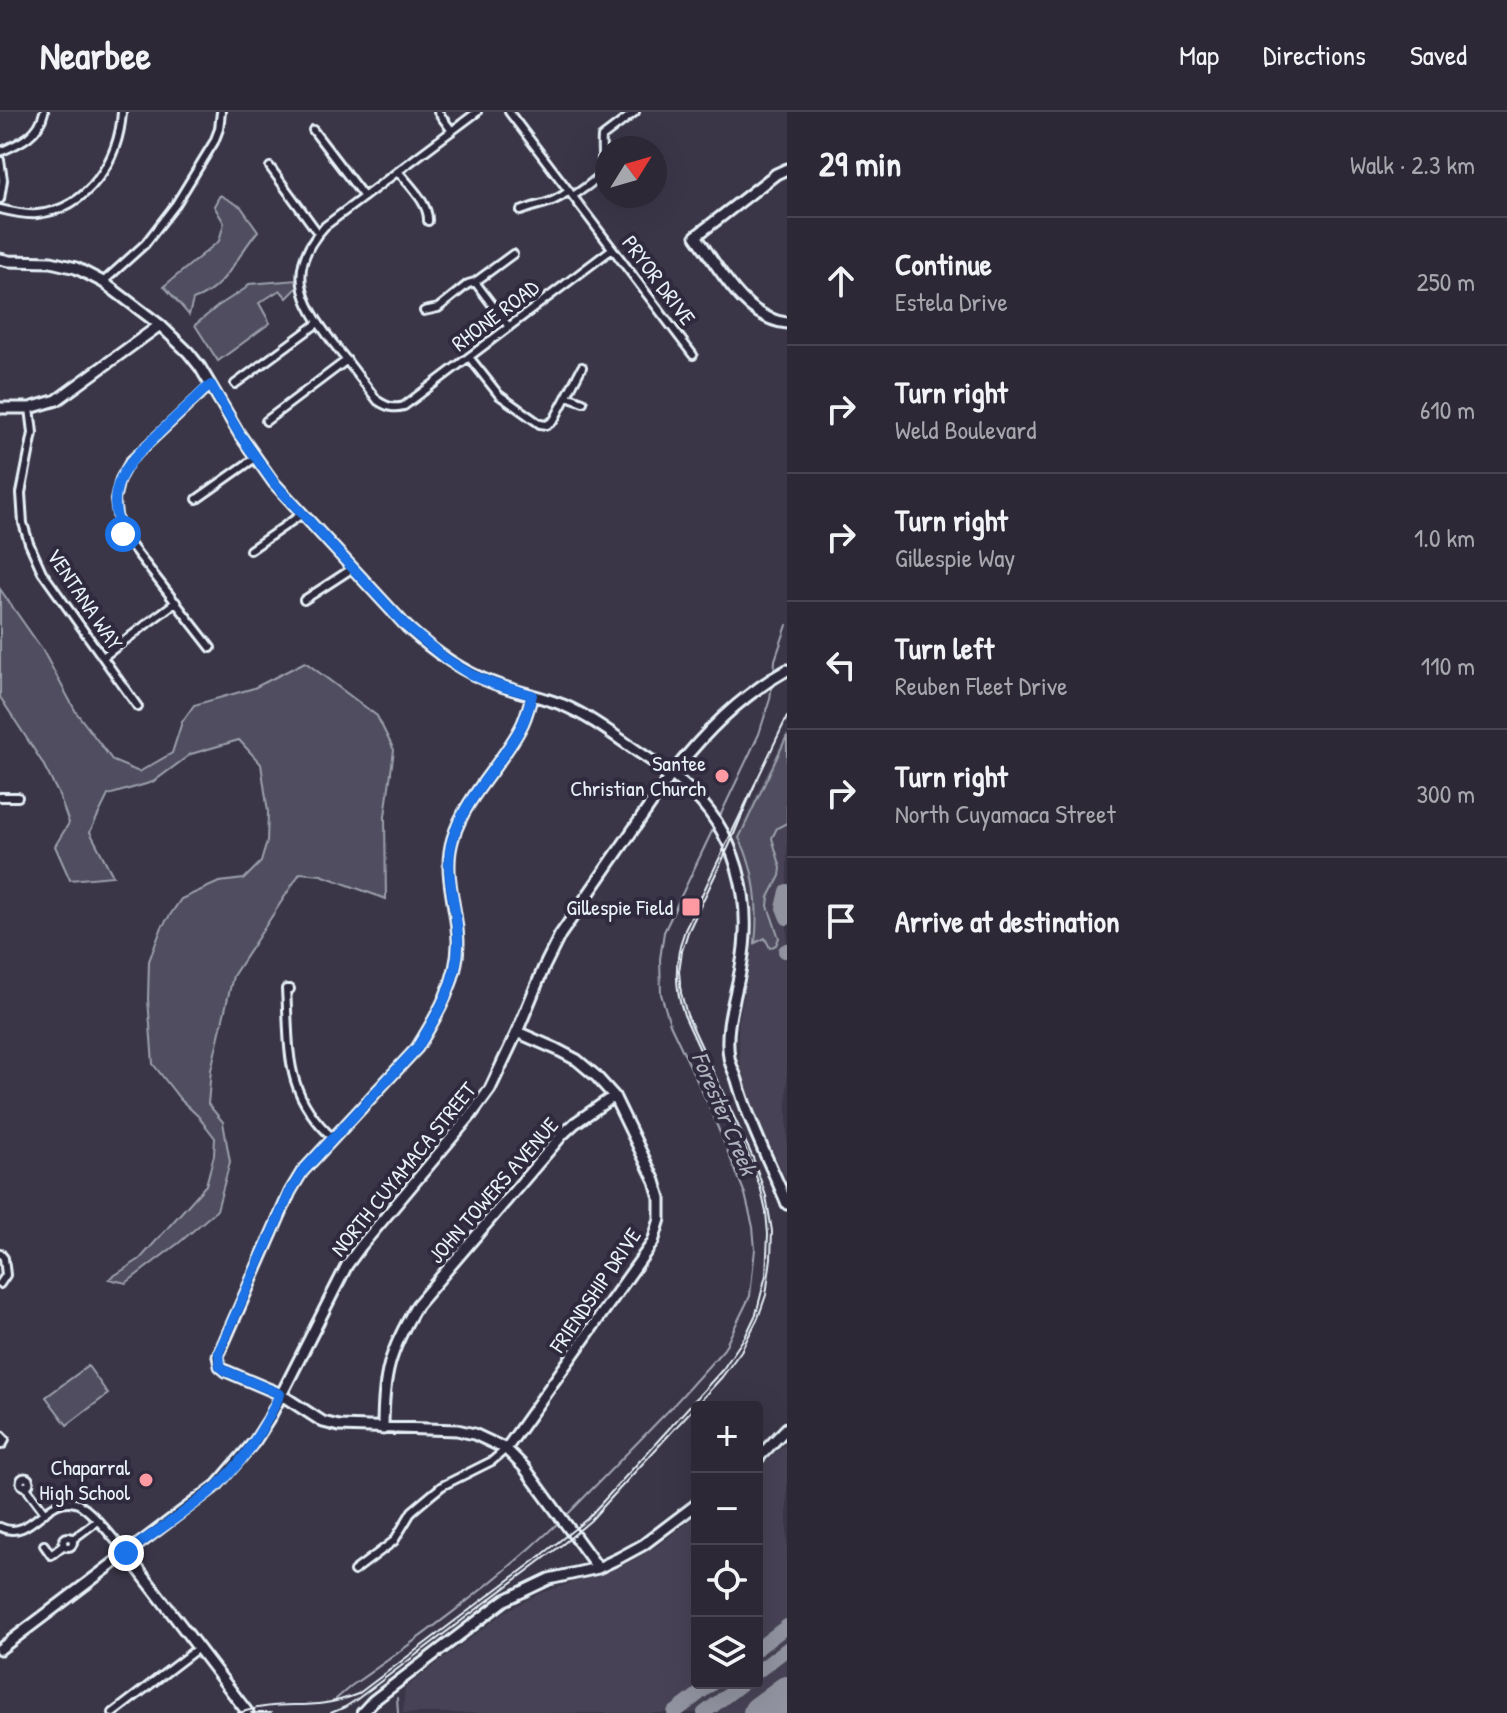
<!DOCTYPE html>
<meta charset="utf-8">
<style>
:root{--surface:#2c2836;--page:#34303e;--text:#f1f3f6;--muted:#a6a6ad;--line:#484451}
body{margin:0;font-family:"Patrick Hand",sans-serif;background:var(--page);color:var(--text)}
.controls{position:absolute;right:24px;bottom:24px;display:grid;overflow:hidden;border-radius:8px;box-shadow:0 8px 32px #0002}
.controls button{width:72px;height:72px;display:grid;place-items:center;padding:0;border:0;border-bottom:2px solid var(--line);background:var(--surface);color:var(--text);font:40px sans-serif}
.compass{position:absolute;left:595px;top:24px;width:72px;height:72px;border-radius:50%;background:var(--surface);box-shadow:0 8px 32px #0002;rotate:53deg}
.stop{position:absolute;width:24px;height:24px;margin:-18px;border:6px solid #1a73e8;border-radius:50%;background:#fff}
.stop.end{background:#1a73e8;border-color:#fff;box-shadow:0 2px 8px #0008}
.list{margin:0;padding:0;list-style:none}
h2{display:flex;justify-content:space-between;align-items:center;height:104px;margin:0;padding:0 32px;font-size:34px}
h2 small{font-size:26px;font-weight:400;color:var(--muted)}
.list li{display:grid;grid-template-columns:52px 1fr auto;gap:24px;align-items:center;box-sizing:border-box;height:128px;padding:0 32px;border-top:2px solid var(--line)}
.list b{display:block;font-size:30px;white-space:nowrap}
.list p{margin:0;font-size:26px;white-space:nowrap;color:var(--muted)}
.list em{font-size:26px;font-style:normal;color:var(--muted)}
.icon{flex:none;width:44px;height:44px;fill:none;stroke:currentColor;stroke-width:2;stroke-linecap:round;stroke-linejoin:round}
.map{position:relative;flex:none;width:787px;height:1601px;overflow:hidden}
header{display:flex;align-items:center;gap:48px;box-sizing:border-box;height:112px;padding:0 40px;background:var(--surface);border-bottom:2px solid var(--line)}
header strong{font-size:38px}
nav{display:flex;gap:44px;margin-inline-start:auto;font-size:28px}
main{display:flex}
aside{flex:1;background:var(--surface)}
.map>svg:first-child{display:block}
.built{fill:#464354}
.green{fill:#504e5f;stroke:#9ca0ac;stroke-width:2}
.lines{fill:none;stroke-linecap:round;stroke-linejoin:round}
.stream{stroke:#a2a6b1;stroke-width:2}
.taxiway{stroke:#9194a0;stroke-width:14}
.runway{stroke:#9194a0;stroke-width:34}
.street-casing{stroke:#e8f1f8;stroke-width:12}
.secondary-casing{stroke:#e8f1f8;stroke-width:15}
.street{stroke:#2f2a3d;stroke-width:6}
.secondary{stroke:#2f2a3d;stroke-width:9}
.tram{stroke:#e8f1f8;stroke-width:2}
.rail{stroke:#e8f1f8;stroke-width:2}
.route{stroke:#1a73e8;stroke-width:10}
.poi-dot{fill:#ff9aa2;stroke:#2f2a3d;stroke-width:3}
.labels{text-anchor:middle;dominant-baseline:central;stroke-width:8;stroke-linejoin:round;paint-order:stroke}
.street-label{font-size:22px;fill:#e8f1f8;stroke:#2f2a3d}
.poi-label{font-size:22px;fill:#e8f1f8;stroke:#2f2a3d;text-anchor:end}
.water-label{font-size:24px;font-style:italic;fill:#aeb2bd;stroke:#2f2a3d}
</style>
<header>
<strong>Nearbee</strong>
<nav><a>Map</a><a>Directions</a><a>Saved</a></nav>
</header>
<main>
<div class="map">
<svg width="787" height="1601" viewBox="0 0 787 1601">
<rect width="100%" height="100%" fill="#3a3648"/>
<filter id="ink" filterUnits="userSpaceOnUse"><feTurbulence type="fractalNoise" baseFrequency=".0125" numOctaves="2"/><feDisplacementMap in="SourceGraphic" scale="16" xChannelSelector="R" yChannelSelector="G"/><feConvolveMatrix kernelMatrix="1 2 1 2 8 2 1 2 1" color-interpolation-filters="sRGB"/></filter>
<g filter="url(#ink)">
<path class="built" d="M787 620V1069L751 992 746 977 740 950 738 924 739 908 751 846 754 816 751 775 743 746 735 727Z
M787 1330V1601H403L405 1576 506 1499 539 1482 625 1452 657 1434 697 1403V1571H757V1357Z"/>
<path class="green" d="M220 83 241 95 258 119C237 143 226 177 193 188L189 203 164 174 219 129 224 111 214 94Z
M297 168 298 175 287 186 280 178 259 191 270 211 218 249 195 213 218 194 246 176 249 172Z
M0 477 42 537 76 600 113 649 139 660 172 641 182 610 194 593 254 576 305 550 377 604 394 638 385 704 386 787 321 763 300 761 233 864 211 958 208 992 223 1010 230 1050 217 1098 180 1130 126 1171 109 1167 140 1147 206 1073 214 1043 215 1026 198 1004 180 987 153 952 148 887 149 849 162 815 181 787 219 770 244 767 261 750 267 729 268 700 261 652 239 628 191 642 153 670 108 683 90 720 113 764 70 768 55 734 69 711 58 681 42 650 0 585Z
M787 624V711L777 716 772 726 781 756 780 764 769 785 768 794 779 826 776 833 770 836 765 826 755 831C759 797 756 757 739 726Z
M88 1254 108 1282 67 1313 46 1285Z"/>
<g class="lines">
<path class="stream" d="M774 561 775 548 787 513
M719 706 759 622 770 587 772 571
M565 1405 670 1297 724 1237 750 1184 755 1137 753 1115 745 1082 709 994 670 912 661 882 660 847 664 820 714 715
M397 1586 398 1601
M336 1587 351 1574C424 1523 495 1471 560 1409"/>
<path class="taxiway" d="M787 779 783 796 787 806
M785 839 787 838
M757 1537 787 1514
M757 1560 787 1537
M674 1601 713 1571
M704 1601 743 1571"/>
<path class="runway" d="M760 1601 787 1581"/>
<g class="street-casing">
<path id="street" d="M438 0 452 19
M477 0 325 114C280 162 307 197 340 240 353 256 365 273 378 289 387 295 394 297 404 294L612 137
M509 0 693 243
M313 18 364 85
M0 40C20 31 39 23 44 0
M0 48 3 68 0 87
M270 55 318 121
M398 59C409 73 429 91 428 109
M573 84C581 78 599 68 602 58 603 51 601 34 602 25L635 0
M0 97C12 100 25 103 37 102 89 97 119 47 122 0
M521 99C540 91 551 93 569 79
M103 170 145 132 176 92 214 30 219 17 221 0
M475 170 509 215
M424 199 438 196 468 172 475 170 513 142
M469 245 499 283 540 312 547 313 554 308 582 255
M235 272 318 211
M211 273 130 349 120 367 115 388 118 409 130 432 211 536
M567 284 583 290
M30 296 33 321 21 381 23 411 29 431 42 460 138 595
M266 309 347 248
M197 387 255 346
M250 438 302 402
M304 488 353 456
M103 545 176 490
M0 685H18
M290 877H286C290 940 283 981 334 1027
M0 1141 4 1146 6 1163 0 1172
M0 1322 5 1327 3 1332 0 1333
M20.5 1370a4.5 4.5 0 1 1 9 0a4.5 4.5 0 1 1-9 0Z
M25 1374 45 1401
M0 1415C32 1431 47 1379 78 1392 92 1398 115 1429 126 1441
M63 1430a5 5 0 1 1 10 0a5 5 0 1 1-10 0Z
M73 1427 97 1409
M44 1433 51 1443 64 1433
M354 1459 394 1429 412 1399 431 1383 442 1374 492 1349 506 1337
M113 1601 198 1536"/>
</g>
<g class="secondary-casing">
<path id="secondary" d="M787 57 776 62 696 124C719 156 745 207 787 211
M0 147 9 149 51 150 76 156 103 170 160 213 188 240 200 255 240 323 274 371 407 515C433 539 460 559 493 571 516 580 540 584 563 593 591 605 615 624 640 641 655 651 671 661 684 673 737 718 754 789 741 855 736 884 724 916 729 945 730 953 735 961 737 968 749 1011 770 1051 787 1092
M0 296H30L57 288 160 213
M532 583C529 594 526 607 520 617 500 654 465 686 453 726 442 761 457 794 458 829 459 867 437 904 417 936L302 1060 290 1080 218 1244 220 1254 226 1259 280 1282 323 1310 339 1314 457 1318 474 1322 506 1337 524 1355 598 1456
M383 1317C383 1263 389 1240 417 1193L563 1022 575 1011 614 984
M506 1337 653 1130 660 1107V1086L655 1069 614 984 596 964 577 948 556 937 517 920
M757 1347 787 1316
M126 1441 248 1601
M0 1537 217 1373 255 1329 269 1307 347 1153 361 1134 471 1003 490 977 517 920 544 855 560 823 671 663C704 621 740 584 787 558
M362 1601 373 1589 505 1488 549 1467 598 1456 619 1446 643 1433 697 1392"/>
</g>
<use href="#street" class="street"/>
<use href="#secondary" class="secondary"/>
<path class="tram" d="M238 1601C284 1586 311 1601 358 1582L537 1447 587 1407 723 1257 746 1223 756 1202 766 1163 768 1122 766 1100 761 1078 749 1045 684 903C674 874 674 847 685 818L755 672"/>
<path class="rail" d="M251 1601H271
M331 1601 345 1595 356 1588 563 1432 590 1409 722 1265 741 1239 758 1206 766 1183 771 1146 772 1119 766 1084 753 1046 687 903 681 881 679 859 682 839 688 820 729 734 755 672 787 605"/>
</g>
</g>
<g class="lines" filter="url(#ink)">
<path class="route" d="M123 422C101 377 127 352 157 323 172 308 188 294 203 279L211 273 240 323 274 371 407 515 446 547 470 562 494 572 532 583C529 594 526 607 520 617 500 654 465 686 453 726 442 761 458 794 458 829 459 867 437 904 417 936L302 1060 290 1080 219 1240 220 1254 226 1259 280 1282C265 1316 245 1348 217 1374 191 1397 155 1420 126 1441"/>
</g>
<g class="poi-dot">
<circle cx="722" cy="664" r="8"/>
<rect x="681" y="785" width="20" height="20" rx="4"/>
<circle cx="146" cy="1368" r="8"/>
</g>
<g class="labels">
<g class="street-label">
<text transform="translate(659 168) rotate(53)">PRYOR DRIVE</text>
<text transform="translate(495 203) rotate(-37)">RHONE ROAD</text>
<text transform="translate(85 487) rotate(56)">VENTANA WAY</text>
<text transform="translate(403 1057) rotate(-51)">NORTH CUYAMACA STREET</text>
<text transform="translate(493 1078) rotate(-49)">JOHN TOWERS AVENUE</text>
<text transform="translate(595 1178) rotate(-56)">FRIENDSHIP DRIVE</text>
</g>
<g class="poi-label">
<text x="706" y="651">Santee<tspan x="706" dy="25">Christian Church</tspan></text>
<text x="673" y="795">Gillespie Field</text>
<text x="130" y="1355">Chaparral<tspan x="130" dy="25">High School</tspan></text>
</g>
<g class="water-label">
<text transform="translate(725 1001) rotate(67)">Forester Creek</text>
</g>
</g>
</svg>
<div class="controls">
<button>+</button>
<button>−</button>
<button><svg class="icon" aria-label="locate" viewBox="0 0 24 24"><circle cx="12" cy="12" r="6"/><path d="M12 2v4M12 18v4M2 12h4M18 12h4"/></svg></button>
<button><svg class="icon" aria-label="layers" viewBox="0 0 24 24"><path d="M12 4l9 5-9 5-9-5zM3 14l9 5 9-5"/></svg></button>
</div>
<svg class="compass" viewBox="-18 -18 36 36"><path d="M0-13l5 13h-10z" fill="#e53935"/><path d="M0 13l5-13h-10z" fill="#a6a6ad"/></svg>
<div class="stop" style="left:123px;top:422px"></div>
<div class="stop end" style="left:126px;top:1441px"></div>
</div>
<aside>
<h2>29 min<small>Walk · 2.3 km</small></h2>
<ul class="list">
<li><svg class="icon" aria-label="ahead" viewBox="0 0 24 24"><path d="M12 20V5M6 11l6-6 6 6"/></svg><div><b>Continue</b><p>Estela Drive</p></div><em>250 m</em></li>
<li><svg class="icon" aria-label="right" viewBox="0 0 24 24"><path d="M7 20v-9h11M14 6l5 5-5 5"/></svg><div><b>Turn right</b><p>Weld Boulevard</p></div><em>610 m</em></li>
<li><svg class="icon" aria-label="right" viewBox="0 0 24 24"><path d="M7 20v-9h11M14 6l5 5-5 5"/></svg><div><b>Turn right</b><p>Gillespie Way</p></div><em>1.0 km</em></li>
<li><svg class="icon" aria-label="left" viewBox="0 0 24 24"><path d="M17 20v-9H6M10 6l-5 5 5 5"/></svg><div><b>Turn left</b><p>Reuben Fleet Drive</p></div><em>110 m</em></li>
<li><svg class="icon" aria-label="right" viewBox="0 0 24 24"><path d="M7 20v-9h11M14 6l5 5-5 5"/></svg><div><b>Turn right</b><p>North Cuyamaca Street</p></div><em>300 m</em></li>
<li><svg class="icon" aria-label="arrive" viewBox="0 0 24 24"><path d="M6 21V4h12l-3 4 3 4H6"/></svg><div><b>Arrive at destination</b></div></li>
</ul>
</aside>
</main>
